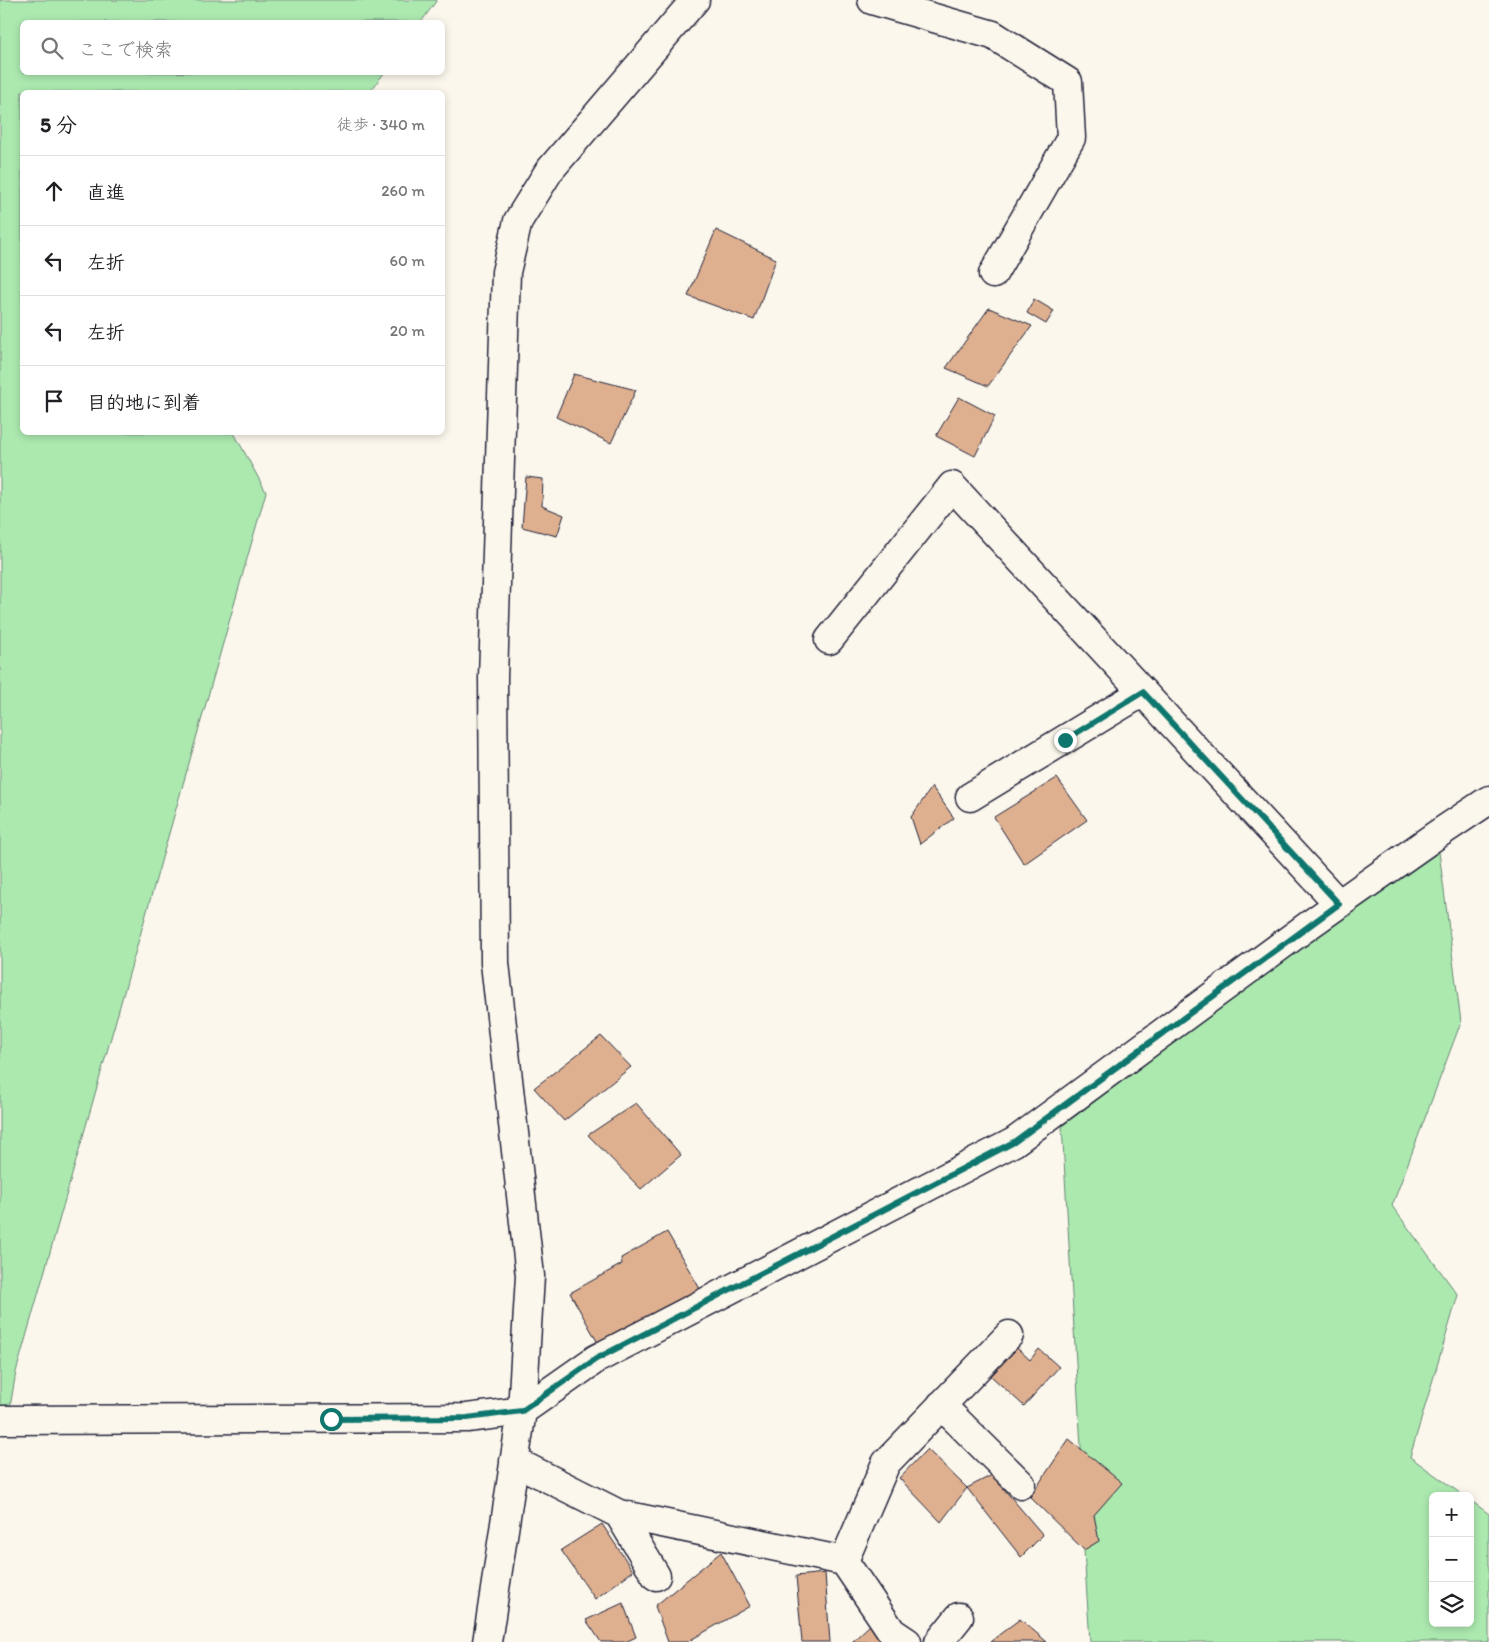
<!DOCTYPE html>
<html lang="ja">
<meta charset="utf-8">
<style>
:root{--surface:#fff;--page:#f2f2f2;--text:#202124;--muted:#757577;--line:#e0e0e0}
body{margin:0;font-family:Itim,"Klee One",sans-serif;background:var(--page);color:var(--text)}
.controls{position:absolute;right:15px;bottom:15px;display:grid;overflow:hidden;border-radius:8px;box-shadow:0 2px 8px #0003}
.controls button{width:45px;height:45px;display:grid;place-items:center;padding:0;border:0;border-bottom:1px solid var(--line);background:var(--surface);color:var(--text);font:25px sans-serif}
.stop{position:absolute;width:15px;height:15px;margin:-11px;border:4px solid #0f766e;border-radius:50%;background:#fff}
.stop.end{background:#0f766e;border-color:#fff;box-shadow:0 1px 5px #0008}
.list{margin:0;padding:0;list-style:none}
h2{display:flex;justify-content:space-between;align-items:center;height:65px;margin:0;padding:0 20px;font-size:21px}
h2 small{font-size:16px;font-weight:400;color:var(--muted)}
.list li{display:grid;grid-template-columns:32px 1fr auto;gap:15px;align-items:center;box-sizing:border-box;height:70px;padding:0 20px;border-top:1px solid var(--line)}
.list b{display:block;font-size:19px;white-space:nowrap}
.list em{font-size:16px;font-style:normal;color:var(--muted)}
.icon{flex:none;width:28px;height:28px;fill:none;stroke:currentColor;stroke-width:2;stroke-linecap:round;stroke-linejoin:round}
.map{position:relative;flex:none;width:1489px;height:1642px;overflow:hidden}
.search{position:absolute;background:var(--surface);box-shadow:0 2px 8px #0003;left:20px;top:20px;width:425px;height:55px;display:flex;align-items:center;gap:12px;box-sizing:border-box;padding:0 18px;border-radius:8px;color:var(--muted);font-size:19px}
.panel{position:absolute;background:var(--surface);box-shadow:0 2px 8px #0003;left:20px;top:90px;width:425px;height:345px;border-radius:8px}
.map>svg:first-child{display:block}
.green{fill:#ace9af;stroke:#678675}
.building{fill:#deb08f;stroke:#22223b}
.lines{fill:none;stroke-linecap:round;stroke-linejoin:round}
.minor-casing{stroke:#22223b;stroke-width:31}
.minor{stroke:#fbf7ec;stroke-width:28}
.route{stroke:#0f766e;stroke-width:6}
</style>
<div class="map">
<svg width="1489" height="1642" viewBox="0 0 1489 1642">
<rect width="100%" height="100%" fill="#fbf7ec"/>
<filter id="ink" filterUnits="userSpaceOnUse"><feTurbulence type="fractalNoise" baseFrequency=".02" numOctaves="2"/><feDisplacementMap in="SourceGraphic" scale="10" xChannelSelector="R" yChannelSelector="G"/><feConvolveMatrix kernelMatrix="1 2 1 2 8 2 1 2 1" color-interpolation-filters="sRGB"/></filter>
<g filter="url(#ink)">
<path class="green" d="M0 0H437L421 22H22V72L384 73 370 92H22V432L234 433 266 492 16 1372 9 1413H0Z
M1439 852 1461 1022 1392 1206 1458 1295 1410 1457 1464 1496H1433V1623H1470V1500L1489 1514V1642H1090L1084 1550 1082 1464 1062 1126 1272 969Z"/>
<path class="building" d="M716 230 776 259 754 320 688 296Z
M1034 299 1054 311 1046 324 1027 313Z
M989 308 1032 326 988 386 946 368Z
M574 374 636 390 611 443 556 417Z
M959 397 995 416 975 456 936 436Z
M526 477 543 479 542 506 564 515 557 536 522 527Z
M1057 778 1087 820 1024 864 994 817Z
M932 787 954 818 920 844 911 817Z
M601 1036 631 1067 564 1121 534 1088Z
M636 1103 681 1155 641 1189 588 1135Z
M667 1232 703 1294 602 1350 570 1293 622 1264 621 1258Z
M1017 1348 1030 1360 1039 1349 1059 1367 1024 1406 991 1376Z
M1069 1439 1122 1483 1094 1515 1099 1541 1084 1550 1030 1497Z
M927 1449 967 1488 941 1522 899 1478Z
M992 1475 1043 1535 1021 1557 967 1488Z
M602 1524 633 1571 595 1599 561 1550Z
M721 1552 750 1606 687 1642H668L655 1606Z
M825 1573 830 1642H802L796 1576Z
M623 1603 636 1637 625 1642H601L586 1620Z
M1020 1619 1047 1642H990L1000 1634Z
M872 1623 885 1642H852Z"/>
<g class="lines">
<g class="minor-casing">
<path id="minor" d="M872 0 993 35 1068 82 1071 138 993 274
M829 640 952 486 1339 904
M970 797 1143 692
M941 1405 1021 1484
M0 1420 467 1418 522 1411 596 1359 1014 1142 1309 925 1435 836 1489 800
M514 1461 619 1514 844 1561 892 1632 907 1642
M619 1514 656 1576
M844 1561 886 1463 1009 1335
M487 1642 522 1411 530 1276 495 963 493 678 506 272 518 221 549 171 695 0
M939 1642 959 1617"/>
</g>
<use href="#minor" class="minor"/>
</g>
</g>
<g class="lines" filter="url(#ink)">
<path class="route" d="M331 1419 467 1418 522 1411 596 1359 1014 1142 1339 904 1143 692 1065 740"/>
</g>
</svg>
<div class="controls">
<button>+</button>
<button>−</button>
<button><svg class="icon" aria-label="layers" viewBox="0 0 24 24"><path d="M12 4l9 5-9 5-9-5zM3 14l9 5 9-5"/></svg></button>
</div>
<div class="stop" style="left:331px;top:1419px"></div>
<div class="stop end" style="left:1065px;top:740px"></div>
<div class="search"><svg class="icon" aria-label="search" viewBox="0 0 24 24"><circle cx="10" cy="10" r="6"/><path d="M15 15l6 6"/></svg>ここで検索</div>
<section class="panel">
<h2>5 分<small>徒歩 · 340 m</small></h2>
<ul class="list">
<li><svg class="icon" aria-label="ahead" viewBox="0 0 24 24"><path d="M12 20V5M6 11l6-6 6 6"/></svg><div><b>直進</b></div><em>260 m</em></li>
<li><svg class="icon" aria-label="left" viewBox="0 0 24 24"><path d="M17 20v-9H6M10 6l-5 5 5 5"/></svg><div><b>左折</b></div><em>60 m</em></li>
<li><svg class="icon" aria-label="left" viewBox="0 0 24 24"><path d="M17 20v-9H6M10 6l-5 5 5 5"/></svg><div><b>左折</b></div><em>20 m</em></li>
<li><svg class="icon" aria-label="arrive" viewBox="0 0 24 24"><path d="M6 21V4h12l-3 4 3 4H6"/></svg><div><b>目的地に到着</b></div></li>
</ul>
</section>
</div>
